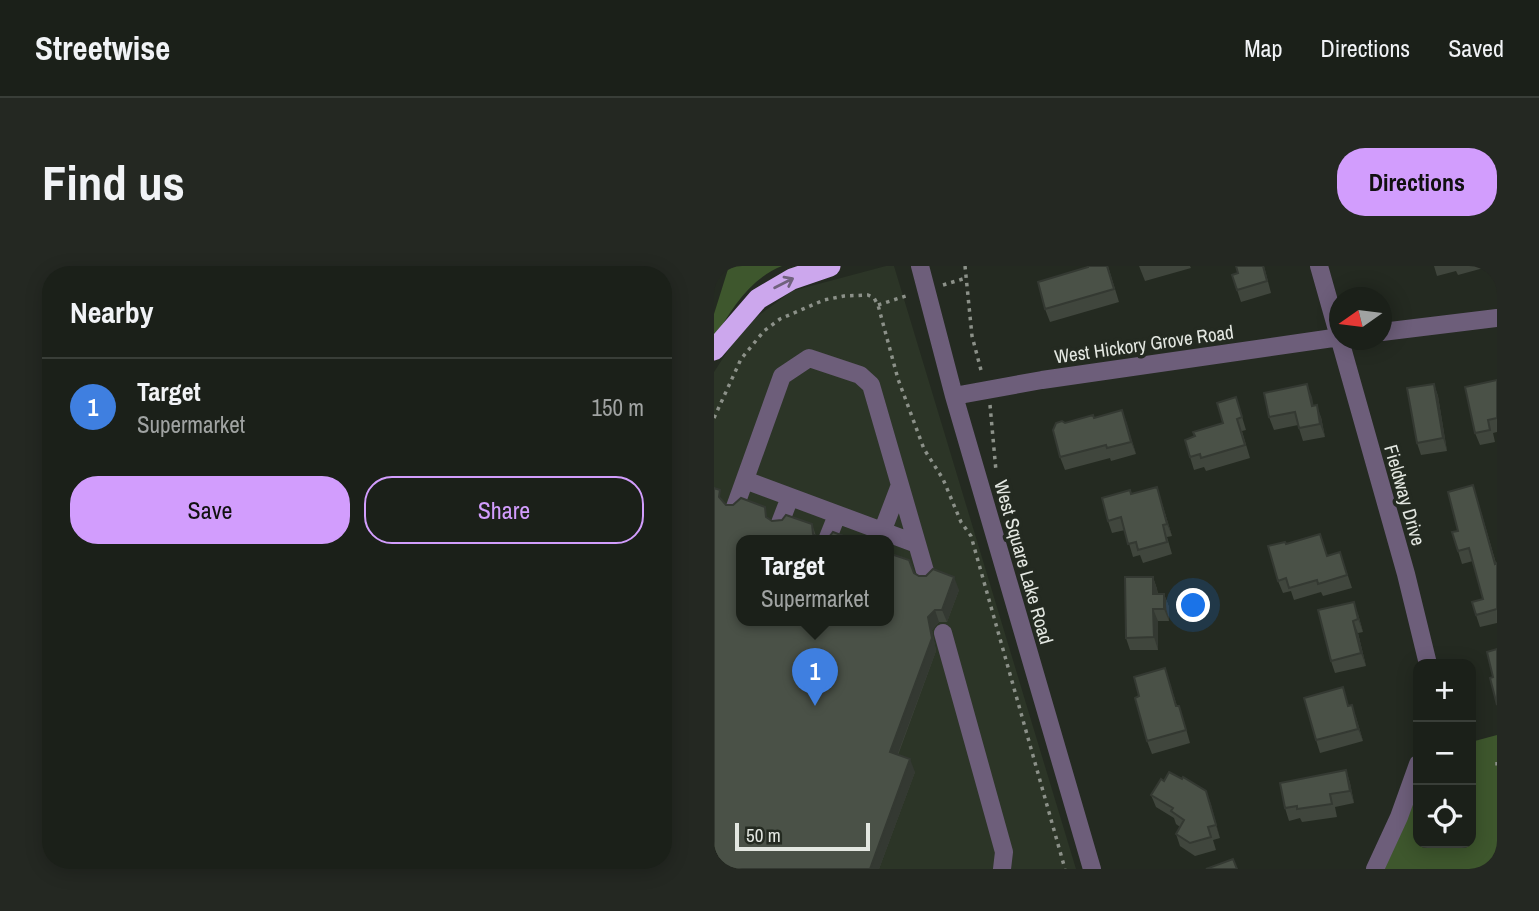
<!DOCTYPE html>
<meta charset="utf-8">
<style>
:root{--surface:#1b2019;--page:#242822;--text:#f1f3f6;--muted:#a0a3a2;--line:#393e38;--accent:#d29dfd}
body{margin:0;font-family:"Archivo Narrow",sans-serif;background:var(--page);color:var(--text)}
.controls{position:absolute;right:21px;bottom:21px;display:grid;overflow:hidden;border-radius:14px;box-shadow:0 4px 18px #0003}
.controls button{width:63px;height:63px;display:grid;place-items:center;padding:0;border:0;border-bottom:2px solid var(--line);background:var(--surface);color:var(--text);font:35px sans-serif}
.compass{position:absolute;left:615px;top:21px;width:63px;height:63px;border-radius:50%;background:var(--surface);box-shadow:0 4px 18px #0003;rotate:256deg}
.scale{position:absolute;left:21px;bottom:18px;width:135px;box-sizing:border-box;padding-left:7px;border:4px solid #e3e7e1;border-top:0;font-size:19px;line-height:24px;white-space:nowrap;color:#e3e7e1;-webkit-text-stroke:5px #242a21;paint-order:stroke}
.you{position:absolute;left:480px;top:340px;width:24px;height:24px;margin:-18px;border:5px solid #fff;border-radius:50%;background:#1a73e8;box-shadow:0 0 0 10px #1a73e833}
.badge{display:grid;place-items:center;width:46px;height:46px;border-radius:50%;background:var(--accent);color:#fff;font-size:23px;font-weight:700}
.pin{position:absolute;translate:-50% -58px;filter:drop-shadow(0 2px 4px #0008)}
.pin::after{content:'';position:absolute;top:37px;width:24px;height:21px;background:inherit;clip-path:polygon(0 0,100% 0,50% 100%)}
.popup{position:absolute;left:22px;top:269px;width:158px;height:91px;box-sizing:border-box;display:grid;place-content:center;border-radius:14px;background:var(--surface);filter:drop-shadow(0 2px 5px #0005);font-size:23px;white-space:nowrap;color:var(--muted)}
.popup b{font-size:26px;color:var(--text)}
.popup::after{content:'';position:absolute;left:50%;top:100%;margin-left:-14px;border:14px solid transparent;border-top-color:var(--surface)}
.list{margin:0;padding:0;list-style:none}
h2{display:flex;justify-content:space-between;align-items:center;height:91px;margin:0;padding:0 28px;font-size:30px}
h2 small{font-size:23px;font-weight:400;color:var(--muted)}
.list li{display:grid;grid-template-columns:46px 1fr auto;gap:21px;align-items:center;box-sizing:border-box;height:98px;padding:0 28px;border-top:2px solid var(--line)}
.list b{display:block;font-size:26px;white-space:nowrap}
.list p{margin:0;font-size:23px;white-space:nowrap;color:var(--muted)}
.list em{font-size:23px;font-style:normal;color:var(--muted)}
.actions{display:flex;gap:14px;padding:21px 28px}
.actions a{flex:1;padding:16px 0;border:2px solid var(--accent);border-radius:28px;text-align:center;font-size:24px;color:var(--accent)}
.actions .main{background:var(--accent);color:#111}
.icon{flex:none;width:38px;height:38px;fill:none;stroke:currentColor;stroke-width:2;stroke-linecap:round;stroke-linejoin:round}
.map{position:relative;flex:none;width:783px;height:603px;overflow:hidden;border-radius:28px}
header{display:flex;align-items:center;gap:42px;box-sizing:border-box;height:98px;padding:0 35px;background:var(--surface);border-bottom:2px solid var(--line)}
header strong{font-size:33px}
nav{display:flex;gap:38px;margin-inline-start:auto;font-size:24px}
.intro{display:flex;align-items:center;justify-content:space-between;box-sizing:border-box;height:168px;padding:0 42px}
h1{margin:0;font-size:49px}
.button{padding:18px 32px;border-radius:28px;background:var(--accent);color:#111;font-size:24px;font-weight:700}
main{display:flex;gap:42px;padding:0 42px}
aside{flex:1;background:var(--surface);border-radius:28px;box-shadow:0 4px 18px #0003}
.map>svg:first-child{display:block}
.built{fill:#2c3527;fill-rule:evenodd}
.green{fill:#3e572d}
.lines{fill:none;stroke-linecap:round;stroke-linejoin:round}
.path{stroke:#8c9189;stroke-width:3.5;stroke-dasharray:3.5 5;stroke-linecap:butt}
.minor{stroke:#6d5e7a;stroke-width:18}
.highway{stroke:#cca7ed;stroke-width:21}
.wall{fill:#40463d}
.shaded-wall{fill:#343932}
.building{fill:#4a5147;stroke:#343932;stroke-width:2}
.oneway{stroke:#70627d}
.labels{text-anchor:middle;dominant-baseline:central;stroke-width:7;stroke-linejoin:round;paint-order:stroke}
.street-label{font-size:19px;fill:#e3e7e1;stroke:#242a21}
</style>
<header>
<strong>Streetwise</strong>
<nav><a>Map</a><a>Directions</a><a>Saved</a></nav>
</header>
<div class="intro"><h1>Find us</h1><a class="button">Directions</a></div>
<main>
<aside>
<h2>Nearby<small></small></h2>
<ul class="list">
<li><span class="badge" style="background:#3f7fe0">1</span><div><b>Target</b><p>Supermarket</p></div><em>150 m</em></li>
</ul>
<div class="actions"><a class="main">Save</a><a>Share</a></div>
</aside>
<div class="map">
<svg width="783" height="603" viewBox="0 0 783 603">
<rect width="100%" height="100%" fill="#242a21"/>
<path class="built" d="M172 0H180L362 603H0V106L30 60 78 25ZM28 274H174V354H28Z"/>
<path class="green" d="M15 0H68C35 13 17 44 0 73V48Z
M783 469V603H670L704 522V577H757V476Z"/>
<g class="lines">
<path class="path" d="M251 0 258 70 268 108
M229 19 252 12
M164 39 195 29
M276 139 282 205
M0 152 27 93 50 65 66 53 110 34 130 30 154 29 160 32 164 39 184 113 210 183 229 213 247 256 257 270 351 603
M783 496V500"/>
<path class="minor" d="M206 0 240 130 378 603
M605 0 692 308 714 398
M668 66 783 52
M240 130 328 114 626 71
M31 214 203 278
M21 241 68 110 95 92 146 109 157 119 213 312
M66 257 76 231
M113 274 123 249
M165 274 186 219
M229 367 290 586 288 603
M661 603 685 551 704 498"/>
<path class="highway" d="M0 84 44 33 78 13 116 0"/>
</g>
<path class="wall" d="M394 0 405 36 336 56 331 43Z
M425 0H476L477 2 431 15Z
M550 0 557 27 527 36 523 24Z
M720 0H777L744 9 742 5 723 10Z
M783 114V166L779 167 781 176 766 179 761 167Z
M593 118 599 139 607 151 611 171 589 175 584 159 560 164 555 151Z
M720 118 724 130 733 185 707 189 703 177Z
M408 144 422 188 397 195 396 192 351 204 346 191 351 157 380 152Z
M526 144 532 164 528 165 536 192 492 205 490 201 480 204 476 191 481 170 509 157Z
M443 221 458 270 453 271 458 288 429 297 426 289 419 291 411 264 398 267 394 255 417 228Z
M763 232 782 297H783V357L766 361 762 349 769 333 759 295 748 298 744 285V265Z
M10 237 12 239 55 253 58 255 98 258 102 270 105 272 200 307 205 310 245 324 233 356H225L218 364 222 385 184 489 201 506 165 603H0Z
M572 278 614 290 626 286 638 322 609 330 607 326 580 334 577 325 569 327 564 315Z
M439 311 443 323 444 328H450L455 341V355H444V384H416L412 372Z
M604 344 644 348 649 366 644 367 652 400 621 407 617 395Z
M451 402 463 440 469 452 476 477 438 488 433 475 425 430Z
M635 439 642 451 649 475 606 487 602 474Z
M632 504 636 517 640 537 621 541 623 551 588 556 586 552 575 555 571 542Z
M468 513 492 525 506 572 499 574 502 584 481 590 466 580 462 568 466 561 462 558 460 552 442 541 437 529 450 515Z"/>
<path class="shaded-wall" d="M593 118 598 131 602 152 598 140Z
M720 118 724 130 733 185 729 172Z
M603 139 607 151 611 171 606 158Z
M408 144 413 157 422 188 417 176Z
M443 221 447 234 458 270 453 258Z
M240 311 245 324 233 356 228 344Z
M439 311 443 323 444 341 439 328Z
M450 328 455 341V355L450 343Z
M640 336 644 348 649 366 644 353Z
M439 343 444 355V384L440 371Z
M221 344 225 356 218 364 222 385 180 498 176 486 214 351Z
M639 355 644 367 652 400 647 387Z
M638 439 642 451 649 475 644 463Z
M196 493 201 506 165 603H156Z
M632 504 636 517 640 537 636 525Z
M492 525 497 538 506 572 502 559Z"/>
<path class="building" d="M374 0H393L400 23 331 43 324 16 374 1Z
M522 0H549L553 15 523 24 518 9 524 7Z
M783 114V152L774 154 776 164 761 167 751 121Z
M593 118 598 140 603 139 606 158 585 162 581 146 555 151 550 127Z
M720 118 729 172 703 177 693 122Z
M522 131 528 151 523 153 531 179 487 192 486 188 476 191 471 174 481 170 479 166 509 157 503 137Z
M408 144 417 176 393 182 392 179 346 191 339 164 342 157 348 155 351 157 379 149 380 152Z
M759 219 781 298 783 297V343L762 349 758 336 769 333 755 282 744 285 738 266 744 265 734 226Z
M443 221 453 258 449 259 453 276 424 284 422 276 414 278 407 251 394 255 388 232 416 224 417 228Z
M0 222 6 224 5 231 12 239H19L27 232 51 241 52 251 58 255 68 254 72 249 98 258 99 268 105 272 115 271 119 266 140 274H27V354H174V287L195 294 200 307 205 310H212L219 303 240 311 228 344H221L214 351 218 372 176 486 196 493 156 603H0Z
M606 268 613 290 626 286 633 309 604 318 603 314 575 322 572 312 564 315 554 280 571 276 572 278Z
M411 311H439V328H450V343H439L440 371 412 372Z
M640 336 644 353 639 355 647 387 617 395 604 344Z
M783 383V439L776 412 779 411 773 386Z
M451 402 462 440H465L472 464 433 475 421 432 425 430 420 411Z
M629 421 634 440 638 439 644 463 602 474 590 432Z
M632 504 636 525 616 528 618 538 583 543V540L571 542 566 517Z
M455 506 468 513 469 511 492 525 502 559 494 561 497 571 476 577 462 568 470 554 457 545 459 542 437 529 447 513 450 515Z
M519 593 523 603H492Z"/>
<defs><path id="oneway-shaft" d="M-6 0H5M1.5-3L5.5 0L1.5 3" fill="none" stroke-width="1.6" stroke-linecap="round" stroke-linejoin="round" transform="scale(1.75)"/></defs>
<use class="oneway" href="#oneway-shaft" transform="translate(70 17) rotate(-27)"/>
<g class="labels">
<g class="street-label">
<text transform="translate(430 78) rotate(-8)">West Hickory Grove Road</text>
<text transform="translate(691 229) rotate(74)">Fieldway Drive</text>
<text transform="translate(310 296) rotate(74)">West Square Lake Road</text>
</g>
</g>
</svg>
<div class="controls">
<button>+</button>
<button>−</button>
<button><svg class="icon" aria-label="locate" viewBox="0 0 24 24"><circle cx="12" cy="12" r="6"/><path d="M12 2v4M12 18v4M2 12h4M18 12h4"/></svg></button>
</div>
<svg class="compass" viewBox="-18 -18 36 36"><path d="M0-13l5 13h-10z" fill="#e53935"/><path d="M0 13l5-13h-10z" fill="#a0a3a2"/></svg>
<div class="scale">50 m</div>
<div class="you"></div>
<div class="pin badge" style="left:101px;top:440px;background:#3f7fe0">1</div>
<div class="popup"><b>Target</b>Supermarket</div>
</div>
</main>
